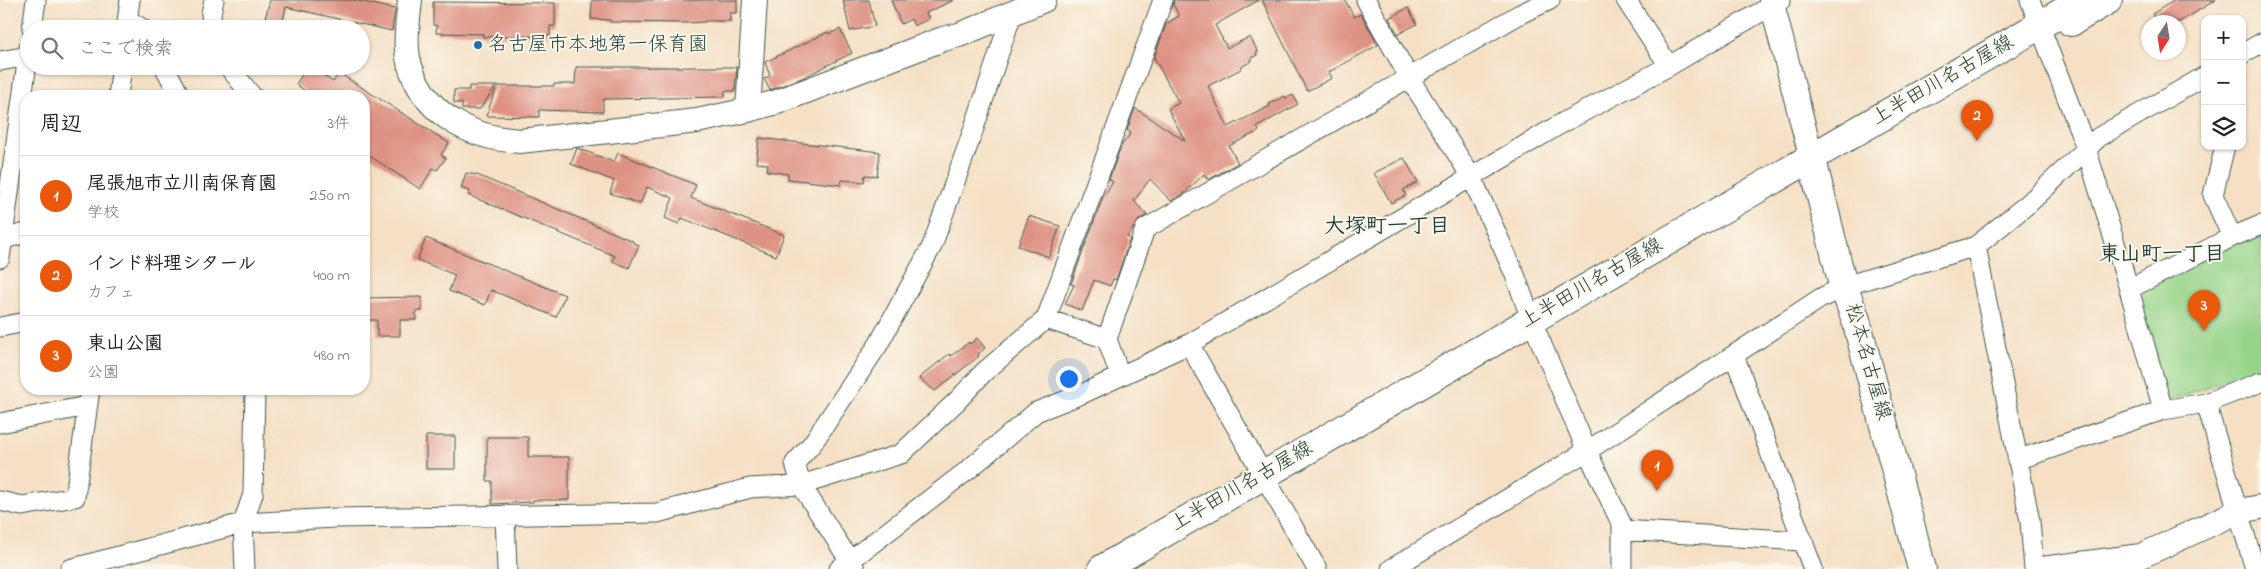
<!DOCTYPE html>
<html lang="ja">
<meta charset="utf-8">
<style>
:root{--surface:#fff;--page:#f2f2f2;--text:#202124;--muted:#757577;--line:#e0e0e0;--accent:#ea580c}
body{margin:0;font-family:"Indie Flower","Klee One",sans-serif;background:var(--page);color:var(--text)}
.controls{position:absolute;right:15px;top:15px;display:grid;overflow:hidden;border-radius:10px;box-shadow:0 1px 4px #0004}
.controls button{width:45px;height:45px;display:grid;place-items:center;padding:0;border:0;border-bottom:1px solid var(--line);background:var(--surface);color:var(--text);font:25px sans-serif}
.compass{position:absolute;left:2141px;top:15px;width:45px;height:45px;border-radius:50%;background:var(--surface);box-shadow:0 1px 4px #0004;rotate:192deg}
.you{position:absolute;left:1068px;top:378px;width:18px;height:18px;margin:-12px;border:4px solid #fff;border-radius:50%;background:#1a73e8;box-shadow:0 0 0 8px #1a73e833}
.badge{display:grid;place-items:center;width:32px;height:32px;border-radius:50%;background:var(--accent);color:#fff;font-size:16px;font-weight:700}
.pin{position:absolute;translate:-50% -41px;filter:drop-shadow(0 1px 2px #0008)}
.pin::after{content:'';position:absolute;top:26px;width:18px;height:15px;background:inherit;clip-path:polygon(0 0,100% 0,50% 100%)}
.list{margin:0;padding:0;list-style:none}
h2{display:flex;justify-content:space-between;align-items:center;height:65px;margin:0;padding:0 20px;font-size:21px}
h2 small{font-size:16px;font-weight:400;color:var(--muted)}
.list li{display:grid;grid-template-columns:32px 1fr auto;gap:15px;align-items:center;box-sizing:border-box;height:80px;padding:0 20px;border-top:1px solid var(--line)}
.list b{display:block;font-size:19px;white-space:nowrap}
.list p{margin:0;font-size:16px;white-space:nowrap;color:var(--muted)}
.list em{font-size:16px;font-style:normal;color:var(--muted)}
.icon{flex:none;width:28px;height:28px;fill:none;stroke:currentColor;stroke-width:2;stroke-linecap:round;stroke-linejoin:round}
.map{position:relative;flex:none;width:2261px;height:569px;overflow:hidden}
.search{position:absolute;background:var(--surface);box-shadow:0 1px 4px #0004;left:20px;top:20px;width:350px;height:55px;display:flex;align-items:center;gap:12px;box-sizing:border-box;padding:0 18px;border-radius:28px;color:var(--muted);font-size:19px}
.panel{position:absolute;background:var(--surface);box-shadow:0 1px 4px #0004;left:20px;top:90px;width:350px;height:305px;border-radius:20px}
.map>svg:first-child{display:block}
.green{fill:#96d489;stroke:#5a885e}
.building{fill:#de9283}
.lines{fill:none;stroke-linecap:round;stroke-linejoin:round}
.minor-casing{stroke:#3f554a;stroke-width:21}
.tertiary-casing{stroke:#3f554a;stroke-width:26}
.secondary-casing{stroke:#3f554a;stroke-width:30}
.minor{stroke:#fff;stroke-width:19}
.tertiary{stroke:#fff;stroke-width:24}
.secondary{stroke:#fff;stroke-width:28}
.poi-dot{fill:#1f6fb2;stroke:#fbf7ec;stroke-width:2}
.labels{text-anchor:middle;dominant-baseline:central;stroke-width:4;stroke-linejoin:round;paint-order:stroke}
.poi-label{font-size:20px;fill:#1f3d34;stroke:#fbf7ec;text-anchor:start}
.street-label{font-size:20px;fill:#1f3d34;stroke:#fbf7ec}
.neighbourhood-label{font-size:21px;font-weight:bold;fill:#1f3d34;stroke:#fbf7ec}
</style>
<div class="map">
<svg width="2261" height="569" viewBox="0 0 2261 569">
<rect width="100%" height="100%" fill="#fbf7ec"/>
<filter id="ink" filterUnits="userSpaceOnUse"><feTurbulence type="fractalNoise" baseFrequency=".02" numOctaves="2"/><feDisplacementMap in="SourceGraphic" scale="10" xChannelSelector="R" yChannelSelector="G"/><feConvolveMatrix kernelMatrix="1 2 1 2 8 2 1 2 1" color-interpolation-filters="sRGB"/></filter>
<filter id="wash" filterUnits="userSpaceOnUse"><feTurbulence type="fractalNoise" baseFrequency=".0096" numOctaves="4" result="noise"/><feDisplacementMap in="SourceGraphic" scale="20" xChannelSelector="R" yChannelSelector="G"/><feGaussianBlur stdDeviation="1.12" result="paint"/><feColorMatrix in="noise" values="0 0 0 0 0 0 0 0 0 0 0 0 0 0 0 0 0 1.4 0 .05"/><feComposite in="paint" operator="in"/></filter>
<g filter="url(#wash)">
<rect width="100%" height="100%" fill="#f5e0c5"/>
<path class="green" d="M2261 231V369L2167 401 2136 292Z"/>
<g id="blocks">
<path class="building" d="M270 0H354L395 9 392 31 286 7 282 26 264 22Z
M592 0H737V13H730V21H705V22L685 23 610 22V20L591 19Z
M843 0H869L875 26 850 31Z
M891 0H954L926 13 929 19 914 26 911 19 901 24Z
M1174 0H1259L1215 25 1227 48 1250 37 1258 52 1256 53 1257 55 1251 58 1252 61 1241 67V69L1208 86 1228 127 1270 106 1269 104 1285 96 1286 98 1293 95 1298 104 1257 127 1259 131 1229 146 1238 163 1208 180 1204 174 1185 193 1171 201 1150 179 1134 201 1147 215 1139 220 1127 237 1130 239 1116 280 1113 279 1110 286 1094 280 1082 311 1065 304 1074 285 1071 284 1103 197 1113 182 1109 179 1121 146 1131 133 1127 130 1135 108 1185 141 1168 109 1179 103 1154 58 1166 24 1179 16 1173 4Z
M1262 0H1345L1354 17 1361 14 1378 45 1329 72 1332 78 1307 91Z
M2175 0H2216L2179 22H2158L2152 14Z
M433 2 555 3V26H550V36L483 37V34L436 33 437 26 433 25Z
M1408 8 1417 24 1398 34 1389 18Z
M840 29 852 53 802 78 770 90 764 79 770 76 765 62 828 32 829 34Z
M576 67H737L735 91H725V97L605 99 603 100V112L539 110V117L486 116 497 86H554V84H575Z
M305 70 312 74 315 70 333 82 339 73 449 143 441 155 446 158 437 170 433 168 420 189 364 152V96H312L296 84Z
M469 86H496L480 109H462V103H454V90H469Z
M759 138 880 152 877 176 865 175 864 182 842 180 841 185 788 179V174L767 171 768 164 756 163Z
M577 148 614 162 618 153 696 185 691 198 784 235 776 256 682 218 679 224 665 218 673 198 647 187 640 204 610 193 614 181 571 164Z
M1404 158 1418 182 1403 190 1406 195 1391 203 1374 173Z
M466 173 477 175 633 241V243L639 245 629 268 612 261 615 256 468 195 470 191 461 188Z
M1029 216 1060 226 1049 257 1018 246Z
M426 238 565 295 556 317 491 290 485 305 449 291 455 275 417 260Z
M422 297V311H416V320H400V336H377V320H364V298Z
M977 338 985 348 978 354 979 356 935 391 919 378 949 354 951 356 969 342 970 344Z
M426 436H455V469H426Z
M487 437H528V457H569V500H533V502L492 504V481H487Z"/>
</g>
</g>
<g filter="url(#ink)">
<use href="#blocks" fill-opacity="0" stroke="#3f554a" stroke-width="1"/>
<g class="lines">
<g class="minor-casing">
<path id="minor" d="M1366 0 1410 79 1472 178 1515 275 1531 319 1587 451 1622 525V569
M1626 0 1669 66
M2030 0 2086 148 2129 289 2163 410
M128 20 143 29
M32 29 36 0
M126 29 130 0
M212 29 211 13 214 0
M2242 54 2261 43
M0 61 28 56
M164 66 180 96
M228 66 252 96
M118 96 122 66
M2225 146 2213 195 2232 237
M0 240 26 233
M1976 246 2030 521 2034 569
M0 258 29 48
M2129 289 2232 237 2261 225
M1046 319 1107 339
M0 327 26 322
M1189 344 1317 569
M1734 355 1813 569
M1120 376 1107 339 1145 229 1520 14 1550 0
M2206 403 2255 569
M0 423 87 406
M2017 460 2163 410 2206 403 2261 382
M0 501 22 506 75 497 90 389
M505 515 507 569
M1622 530 1802 541
M70 569 243 523 335 518 657 513 750 488 801 485 901 454 957 401 984 372 1046 319 1163 0
M245 569 243 523 253 494 255 389
M839 569 968 470 1036 412 1082 394 1189 344 1564 122 1669 66 1781 0
M855 569 801 485 795 463 812 444 878 345 932 246 973 131 1012 14
M1391 569 1587 451 1821 298 1845 286 1976 246 2029 203 2099 137 2205 76"/>
</g>
<g class="tertiary-casing">
<path id="tertiary" d="M410 0C408 22 403 47 411 69 428 117 472 138 520 141L697 121 748 110 777 102 943 39 959 35 1044 0
M1771 0 1811 156
M748 110 755 0
M2042 569 2141 556 2239 511 2261 507"/>
</g>
<g class="secondary-casing">
<path id="secondary" d="M2071 22 2108 0
M1811 156 1843 285 1856 320 1922 569
M1102 569 2083 0"/>
</g>
<use href="#minor" class="minor"/>
<use href="#tertiary" class="tertiary"/>
<use href="#secondary" class="secondary"/>
</g>
</g>
<circle class="poi-dot" cx="478" cy="45" r="5"/>
<g class="labels">
<g class="poi-label">
<text x="488" y="45">名古屋市本地第一保育園</text>
</g>
<g class="street-label">
<text transform="translate(1943 81) rotate(-30)">上半田川名古屋線</text>
<text transform="translate(1592 284) rotate(-30)">上半田川名古屋線</text>
<text transform="translate(1867 362) rotate(74)">松本名古屋線</text>
<text transform="translate(1242 487) rotate(-30)">上半田川名古屋線</text>
</g>
<g class="neighbourhood-label">
<text x="1387" y="227">大塚町一丁目</text>
<text x="2162" y="255">東山町一丁目</text>
</g>
</g>
</svg>
<div class="controls">
<button>+</button>
<button>−</button>
<button><svg class="icon" aria-label="layers" viewBox="0 0 24 24"><path d="M12 4l9 5-9 5-9-5zM3 14l9 5 9-5"/></svg></button>
</div>
<svg class="compass" viewBox="-18 -18 36 36"><path d="M0-13l5 13h-10z" fill="#e53935"/><path d="M0 13l5-13h-10z" fill="#757577"/></svg>
<div class="you"></div>
<div class="pin badge" style="left:1657px;top:491px">1</div>
<div class="pin badge" style="left:1977px;top:141px">2</div>
<div class="pin badge" style="left:2204px;top:331px">3</div>
<div class="search"><svg class="icon" aria-label="search" viewBox="0 0 24 24"><circle cx="10" cy="10" r="6"/><path d="M15 15l6 6"/></svg>ここで検索</div>
<section class="panel">
<h2>周辺<small>3件</small></h2>
<ul class="list">
<li><span class="badge">1</span><div><b>尾張旭市立川南保育園</b><p>学校</p></div><em>250 m</em></li>
<li><span class="badge">2</span><div><b>インド料理シタール</b><p>カフェ</p></div><em>400 m</em></li>
<li><span class="badge">3</span><div><b>東山公園</b><p>公園</p></div><em>480 m</em></li>
</ul>
</section>
</div>
